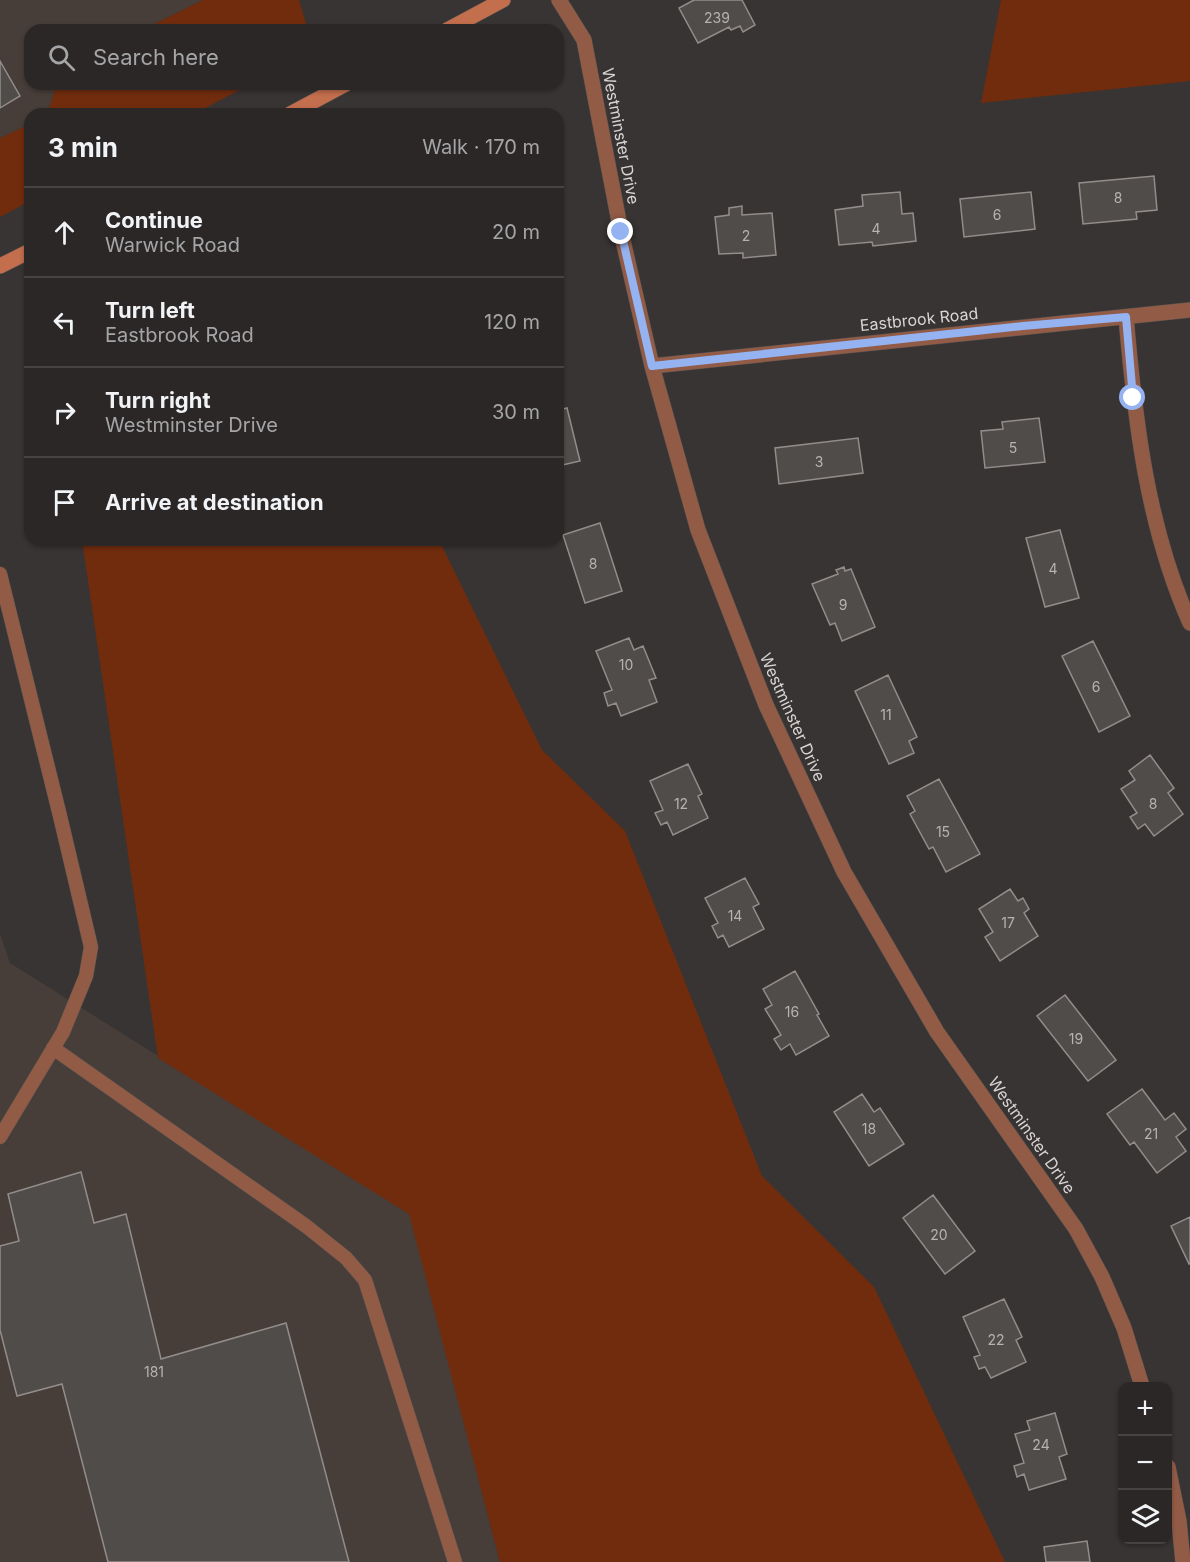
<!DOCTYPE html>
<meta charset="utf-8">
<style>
:root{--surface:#2a2726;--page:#363332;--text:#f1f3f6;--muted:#a5a5a7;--line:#464443}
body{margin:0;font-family:Inter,sans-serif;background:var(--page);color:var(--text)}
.controls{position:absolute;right:18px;bottom:18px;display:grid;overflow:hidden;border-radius:12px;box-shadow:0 2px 4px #0004}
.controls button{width:54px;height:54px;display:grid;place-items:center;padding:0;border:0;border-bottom:2px solid var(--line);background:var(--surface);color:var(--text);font:30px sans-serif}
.stop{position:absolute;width:18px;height:18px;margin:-14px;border:4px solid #95b2f1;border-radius:50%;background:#fff}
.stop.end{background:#95b2f1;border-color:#fff;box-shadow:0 2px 6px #0008}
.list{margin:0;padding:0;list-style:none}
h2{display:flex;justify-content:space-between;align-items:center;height:78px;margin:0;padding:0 24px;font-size:26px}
h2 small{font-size:20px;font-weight:400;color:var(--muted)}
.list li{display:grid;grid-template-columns:39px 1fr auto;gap:18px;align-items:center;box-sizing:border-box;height:90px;padding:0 24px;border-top:2px solid var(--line)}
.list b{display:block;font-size:22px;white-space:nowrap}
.list p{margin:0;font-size:20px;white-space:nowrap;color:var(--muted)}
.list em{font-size:20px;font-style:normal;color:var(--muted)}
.icon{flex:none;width:33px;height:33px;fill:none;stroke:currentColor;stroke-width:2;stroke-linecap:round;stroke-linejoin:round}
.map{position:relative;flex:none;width:1190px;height:1562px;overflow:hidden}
.search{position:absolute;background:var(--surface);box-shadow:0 2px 4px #0004;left:24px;top:24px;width:540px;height:66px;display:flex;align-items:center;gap:15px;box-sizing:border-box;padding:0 21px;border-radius:18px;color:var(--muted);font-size:22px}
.panel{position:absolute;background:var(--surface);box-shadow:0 2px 4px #0004;left:24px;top:108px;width:540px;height:438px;border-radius:18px}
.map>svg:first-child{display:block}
.built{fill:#473d39}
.green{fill:#712c0d}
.building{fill:#504c4a;stroke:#928d8b;stroke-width:1.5}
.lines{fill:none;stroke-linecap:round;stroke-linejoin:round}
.lane-casing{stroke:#555150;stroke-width:15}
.street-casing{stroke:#555150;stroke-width:16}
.secondary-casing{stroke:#555150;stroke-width:16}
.lane{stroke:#915b46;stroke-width:14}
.street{stroke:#915b46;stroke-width:15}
.secondary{stroke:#c36e4c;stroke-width:15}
.route{stroke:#95b2f1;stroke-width:8}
.labels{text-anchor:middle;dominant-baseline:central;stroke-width:4.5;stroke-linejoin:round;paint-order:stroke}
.number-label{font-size:14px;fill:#b6b3b2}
.street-label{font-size:16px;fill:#d8d5d4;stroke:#383433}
</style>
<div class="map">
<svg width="1190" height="1562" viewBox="0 0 1190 1562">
<rect width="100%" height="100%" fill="#383433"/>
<path class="built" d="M0 0H203L142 30H30V84H57L47 114H30V124L0 138Z
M0 934 10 963 410 1214 500 1562H0Z"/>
<path class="green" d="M203 0H299L308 30H142Z
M1001 0H1190V81L981 103Z
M57 84H251L194 114H47Z
M30 124V201L0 217V138Z
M82 540H439L542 750 625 831 762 1176 874 1287 1005 1562H500L409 1214 158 1058Z"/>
<path class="building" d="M694 0H742L755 25 743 32 740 26 731 30 729 27 698 43 679 8Z
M0 61 20 96 0 108Z
M1154 176 1157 210 1136 212 1137 219 1083 224 1079 183Z
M900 192 902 214 913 213 916 241 873 246 872 242 839 245 835 210 863 206 862 195Z
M1031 192 1035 229 964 237 960 199Z
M742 206V215L772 213 776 255 743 258V253L719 254 715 217 729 215V208Z
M558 405 559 410 567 408 580 461 558 466Z
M1039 418 1045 462 985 468 981 431 1003 429 1002 422Z
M858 438 863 473 779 484 775 448Z
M600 523 622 591 585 603 563 535Z
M1060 530 1079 598 1045 607 1026 538Z
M844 567 845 571 851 569 875 627 842 641 835 623 830 625 812 584 838 574 836 570Z
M629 638 634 650 643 646 656 678 649 680 657 702 621 716 616 703 608 706 604 693 612 690 596 651Z
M1093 641 1130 716 1099 732 1062 656Z
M888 675 917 737 909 741 914 753 889 764 855 691Z
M1150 755 1174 788 1168 793 1183 814 1154 836 1145 824 1138 829 1130 817 1137 813 1121 789 1135 780 1129 771Z
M688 764 702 794 698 796 708 818 673 835 667 822 661 825 655 813 663 810 650 781Z
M939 779 980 854 946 872 933 847 929 849 910 814 915 811 907 796Z
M745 878 759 904 753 907 764 929 729 947 723 935 718 938 712 926 718 923 705 898Z
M1010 889 1018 901 1023 898 1029 909 1024 913 1038 936 1000 961 985 937 993 932 979 909Z
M795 971 819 1014 817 1015 829 1036 796 1055 790 1044 781 1050 774 1039 781 1035 765 1009 772 1005 763 989Z
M1065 995 1116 1060 1088 1081 1037 1016Z
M1142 1089 1165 1120 1174 1113 1186 1129 1176 1137 1186 1151 1157 1173 1134 1142 1130 1145 1107 1114Z
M862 1094 874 1112 880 1108 904 1144 869 1166 834 1112Z
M81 1172 94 1223 126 1214 161 1359 286 1323 349 1562H108L62 1384 17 1396 0 1330V1246L19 1241 8 1194Z
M933 1195 975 1251 945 1274 903 1218Z
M1190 1217V1264H1189L1171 1226Z
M1004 1299 1022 1337 1016 1340 1026 1362 991 1378 985 1367 979 1369 974 1357 980 1355 963 1317Z
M1055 1413 1067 1454 1059 1457 1066 1479 1029 1490 1024 1474 1017 1477 1014 1466 1024 1463 1015 1434 1030 1430 1027 1421Z
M1087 1541 1090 1562H1046L1044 1547Z"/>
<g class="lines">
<g class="lane-casing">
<path id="lane" d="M0 574 60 816 91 947 86 976 63 1032 0 1137
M53 1048 306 1226 346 1258 365 1280 455 1562"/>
</g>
<g class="street-casing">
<path id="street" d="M559 0 584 40 621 232 652 366 698 530 766 705 844 872 937 1032 1076 1229 1102 1277 1124 1328 1142 1386
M1126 317C1135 421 1147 526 1190 623
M652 366 1190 310
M1168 1467 1179 1521 1183 1562"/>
</g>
<g class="secondary-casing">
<path id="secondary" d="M447 30 503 0
M290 114 346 84
M0 266 30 251"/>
</g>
<use href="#lane" class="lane"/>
<use href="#street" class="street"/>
<use href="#secondary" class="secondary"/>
</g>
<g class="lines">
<path class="route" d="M621 232 652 366 1023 326 1126 317 1133 398"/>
</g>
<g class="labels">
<g class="number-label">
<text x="717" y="17">239</text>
<text x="1118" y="197">8</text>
<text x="997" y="214">6</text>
<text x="876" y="228">4</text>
<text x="746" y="235">2</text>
<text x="1013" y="447">5</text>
<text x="819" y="461">3</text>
<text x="593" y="563">8</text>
<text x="1053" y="568">4</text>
<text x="843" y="604">9</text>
<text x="626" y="664">10</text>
<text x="1096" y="686">6</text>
<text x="886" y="714">11</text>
<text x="681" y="803">12</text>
<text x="1153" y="803">8</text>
<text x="943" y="831">15</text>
<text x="735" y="915">14</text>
<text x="1008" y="922">17</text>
<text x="792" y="1011">16</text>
<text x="1076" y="1038">19</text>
<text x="869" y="1128">18</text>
<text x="1151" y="1133">21</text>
<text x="939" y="1234">20</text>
<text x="996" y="1339">22</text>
<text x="154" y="1371">181</text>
<text x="1041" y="1444">24</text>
</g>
<g class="street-label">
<text transform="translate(621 136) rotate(79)">Westminster Drive</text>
<text transform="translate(919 319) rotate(-6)">Eastbrook Road</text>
<text transform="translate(793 717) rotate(66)">Westminster Drive</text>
<text transform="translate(1032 1135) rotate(55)">Westminster Drive</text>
</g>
</g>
</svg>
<div class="controls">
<button>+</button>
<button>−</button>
<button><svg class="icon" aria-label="layers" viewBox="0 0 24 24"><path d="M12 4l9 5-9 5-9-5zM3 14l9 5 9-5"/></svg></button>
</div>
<div class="stop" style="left:1133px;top:398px"></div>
<div class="stop end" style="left:621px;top:232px"></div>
<div class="search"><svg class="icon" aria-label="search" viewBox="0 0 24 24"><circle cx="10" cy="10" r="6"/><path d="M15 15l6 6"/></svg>Search here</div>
<section class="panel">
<h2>3 min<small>Walk · 170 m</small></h2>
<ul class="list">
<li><svg class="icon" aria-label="ahead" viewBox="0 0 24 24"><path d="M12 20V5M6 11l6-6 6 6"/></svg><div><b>Continue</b><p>Warwick Road</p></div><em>20 m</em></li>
<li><svg class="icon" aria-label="left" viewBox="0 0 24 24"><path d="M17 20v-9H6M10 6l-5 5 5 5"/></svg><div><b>Turn left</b><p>Eastbrook Road</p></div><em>120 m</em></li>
<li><svg class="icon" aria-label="right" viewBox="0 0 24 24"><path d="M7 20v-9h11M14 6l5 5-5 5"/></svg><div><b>Turn right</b><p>Westminster Drive</p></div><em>30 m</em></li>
<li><svg class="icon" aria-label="arrive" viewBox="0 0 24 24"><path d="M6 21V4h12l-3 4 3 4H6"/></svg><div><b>Arrive at destination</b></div></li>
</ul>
</section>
</div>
